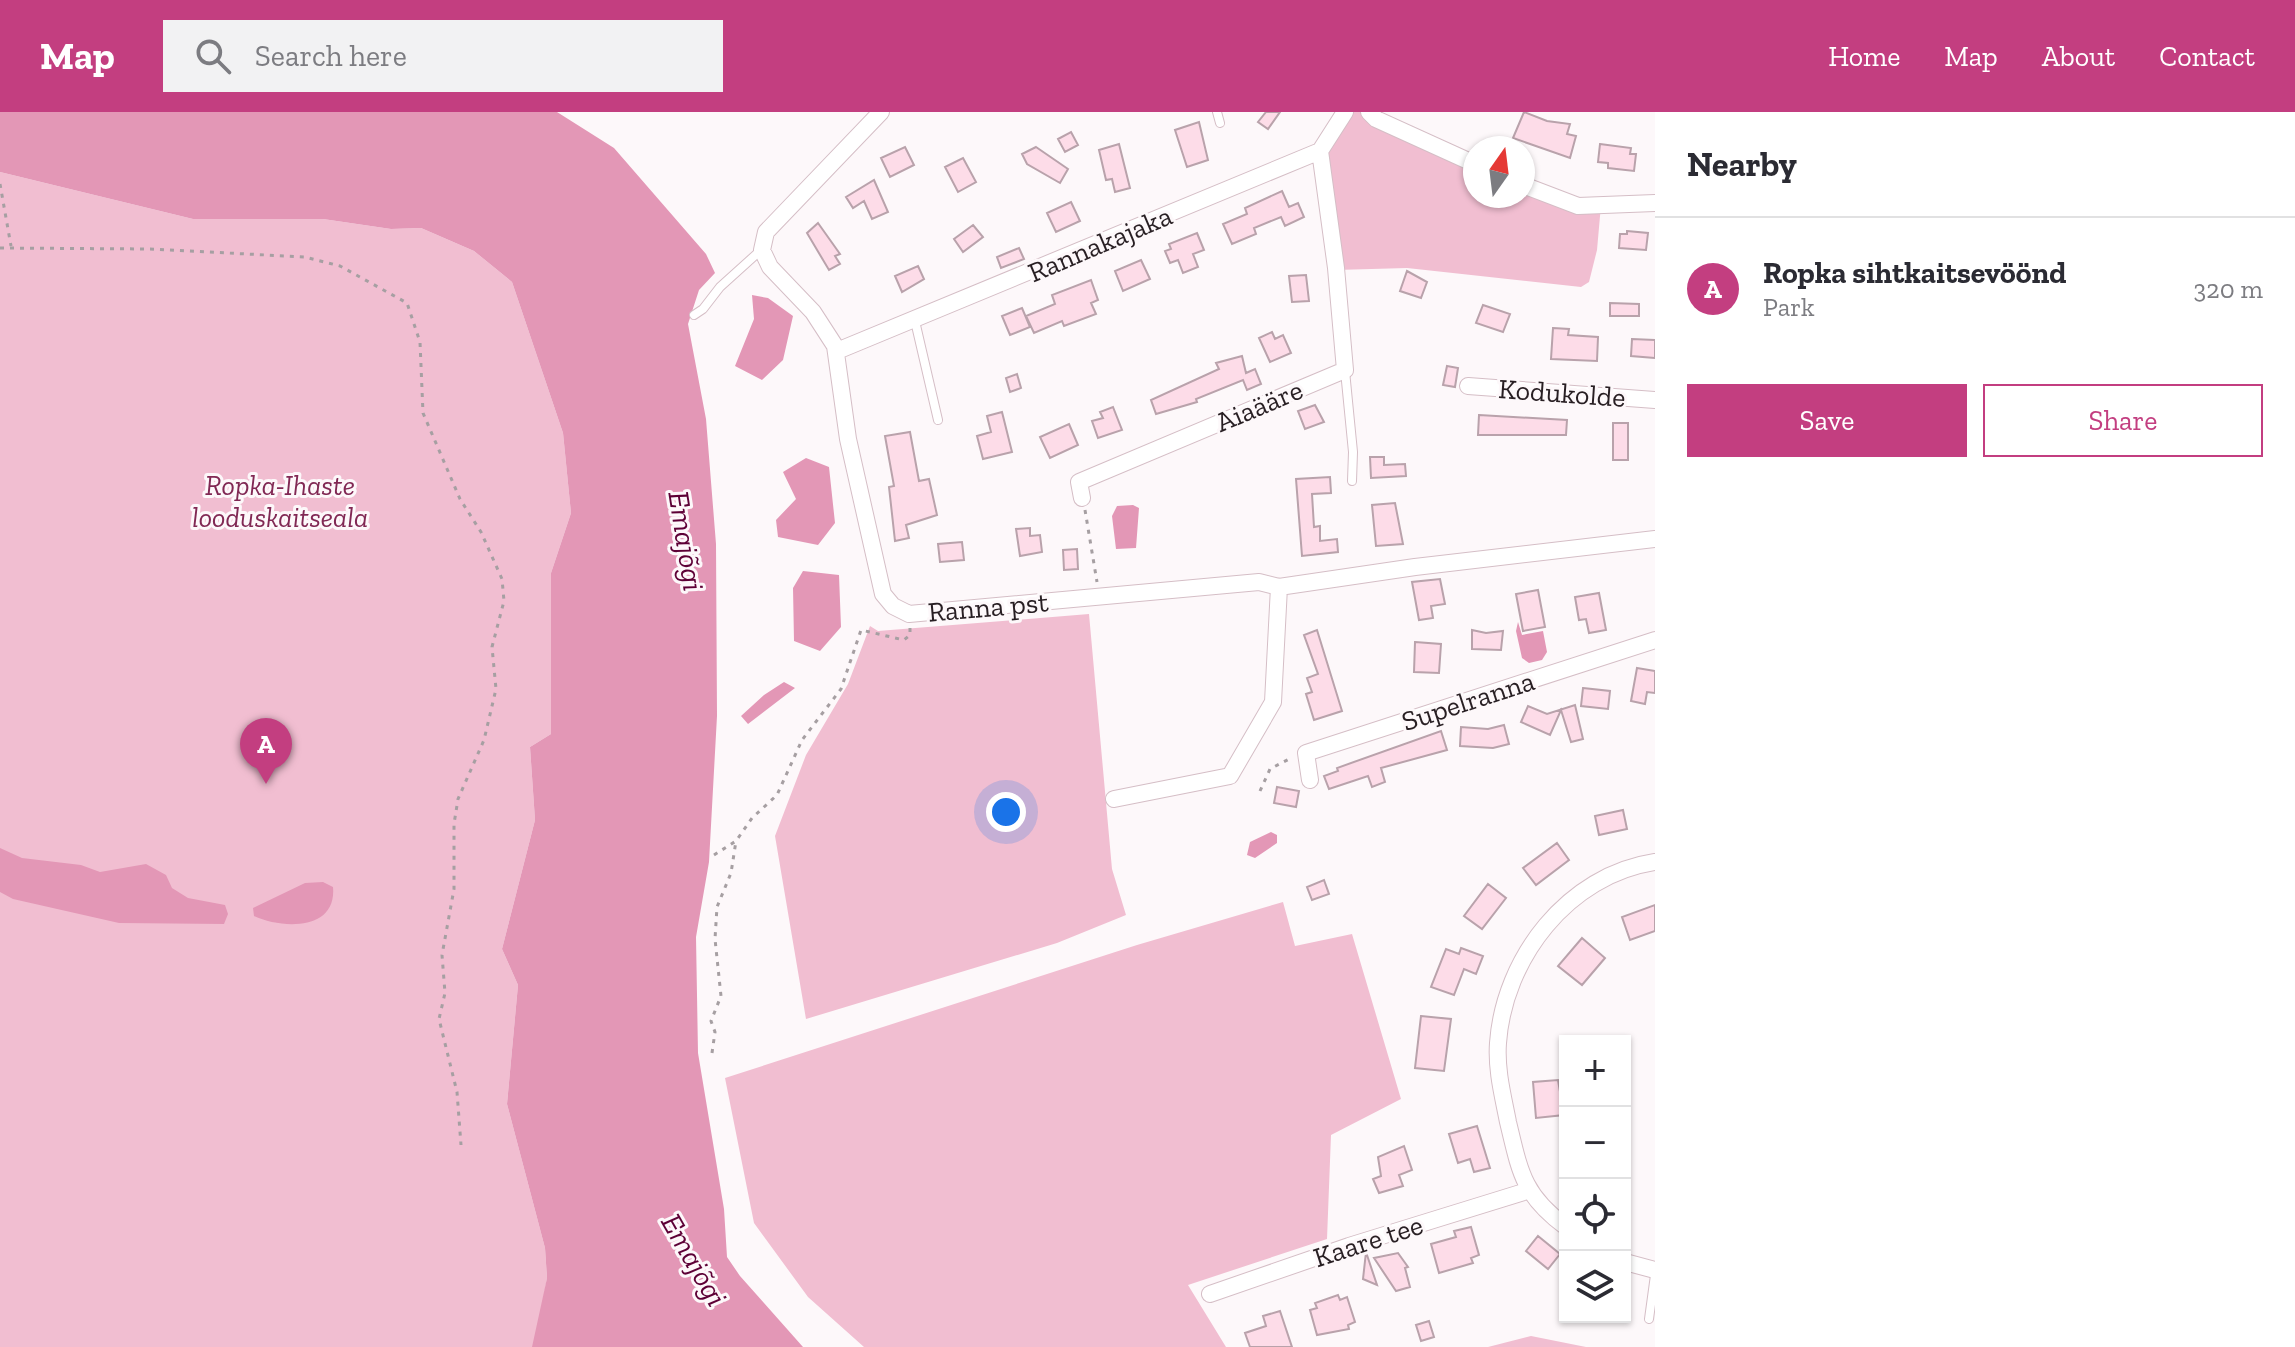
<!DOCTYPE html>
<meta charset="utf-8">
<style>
:root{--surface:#fff;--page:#f2f2f3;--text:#2b2b33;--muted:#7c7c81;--line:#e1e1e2;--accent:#c33e80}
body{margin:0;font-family:"Zilla Slab",serif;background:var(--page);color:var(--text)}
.controls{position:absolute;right:24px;bottom:24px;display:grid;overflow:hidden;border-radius:0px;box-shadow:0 2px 6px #0004}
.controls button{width:72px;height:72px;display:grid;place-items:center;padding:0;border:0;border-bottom:2px solid var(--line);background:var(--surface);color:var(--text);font:40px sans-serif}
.compass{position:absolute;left:1463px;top:24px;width:72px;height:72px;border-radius:50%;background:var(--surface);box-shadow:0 2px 6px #0004;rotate:14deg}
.you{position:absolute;left:1006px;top:700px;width:28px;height:28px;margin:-20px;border:6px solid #fff;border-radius:50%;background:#1a73e8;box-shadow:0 0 0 12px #1a73e833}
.badge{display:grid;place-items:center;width:52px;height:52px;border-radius:50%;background:var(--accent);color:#fff;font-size:26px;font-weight:700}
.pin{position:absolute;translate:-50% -66px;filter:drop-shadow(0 2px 4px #0008)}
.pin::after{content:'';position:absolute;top:42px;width:28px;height:24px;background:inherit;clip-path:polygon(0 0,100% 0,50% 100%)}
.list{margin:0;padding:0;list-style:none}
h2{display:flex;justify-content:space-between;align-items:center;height:104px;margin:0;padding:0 32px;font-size:34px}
h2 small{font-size:26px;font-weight:400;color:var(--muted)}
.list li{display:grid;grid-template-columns:52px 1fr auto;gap:24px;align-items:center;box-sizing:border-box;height:144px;padding:0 32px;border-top:2px solid var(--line)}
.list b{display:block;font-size:30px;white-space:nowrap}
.list p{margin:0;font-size:26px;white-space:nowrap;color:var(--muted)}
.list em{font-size:26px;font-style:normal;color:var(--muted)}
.actions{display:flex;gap:16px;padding:24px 32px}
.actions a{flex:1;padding:18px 0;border:2px solid var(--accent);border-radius:0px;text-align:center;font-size:28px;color:var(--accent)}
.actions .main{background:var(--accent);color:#fff}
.icon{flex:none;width:44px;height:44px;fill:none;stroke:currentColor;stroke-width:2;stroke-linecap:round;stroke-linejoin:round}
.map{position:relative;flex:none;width:1655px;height:1235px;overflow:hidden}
header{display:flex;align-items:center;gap:48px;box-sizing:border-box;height:112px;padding:0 40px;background:var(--accent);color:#fff}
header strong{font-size:38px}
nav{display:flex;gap:44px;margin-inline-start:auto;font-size:28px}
.search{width:560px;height:72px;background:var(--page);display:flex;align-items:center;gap:20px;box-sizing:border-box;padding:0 28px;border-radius:0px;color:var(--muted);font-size:30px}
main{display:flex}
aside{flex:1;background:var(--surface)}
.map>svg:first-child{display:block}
.green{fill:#f1bed1}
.water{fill:#e397b6}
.building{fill:#fddce8;stroke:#b9a2ab;stroke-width:2}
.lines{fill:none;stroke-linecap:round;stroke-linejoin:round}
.service-casing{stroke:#d5bec6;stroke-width:10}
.minor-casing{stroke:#d5bec6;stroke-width:18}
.path{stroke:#a69fa2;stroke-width:3;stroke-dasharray:4 6;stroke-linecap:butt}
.service{stroke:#fff;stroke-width:8}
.minor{stroke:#fff;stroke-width:16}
.labels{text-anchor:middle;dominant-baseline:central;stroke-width:6;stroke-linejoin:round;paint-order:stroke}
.street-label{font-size:28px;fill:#281f23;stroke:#fdf8fa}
.park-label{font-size:28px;font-style:italic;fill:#812854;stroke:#fdf8fa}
.water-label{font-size:30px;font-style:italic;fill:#5d0036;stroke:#fdf8fa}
</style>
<header>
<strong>Map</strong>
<div class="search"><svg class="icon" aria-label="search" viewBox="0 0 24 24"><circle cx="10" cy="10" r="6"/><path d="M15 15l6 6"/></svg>Search here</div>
<nav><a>Home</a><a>Map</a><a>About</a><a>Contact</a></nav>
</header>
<main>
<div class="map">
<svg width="1655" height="1235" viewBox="0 0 1655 1235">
<rect width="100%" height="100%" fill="#fdf8fa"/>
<path class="green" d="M1344 0H1364L1475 59V84H1523V76L1601 93 1597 138 1589 170 1581 175 1407 156 1336 158 1321 36Z
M0 60 193 107H323L391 117 421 116 474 139 512 170 563 321 571 401 551 461V622L530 635 535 708 502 837 518 873 507 992 545 1136 547 1166 535 1235H0Z
M1089 502 1112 757 1126 803 1057 831 806 907 775 724 806 643 848 572 870 514 878 519Z
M1283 790 1295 834 1352 822 1401 987 1331 1023 1327 1127 1188 1173 1226 1235H864L808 1185 754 1111 725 966 1137 833Z
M1531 1224 1586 1235H1488Z"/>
<path class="water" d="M0 0H557L614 36 706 142 715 161 699 178 688 212 706 307 716 432 717 604 709 750 696 825 698 941 724 1097 727 1145 740 1164 803 1235H532L547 1166 545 1136 507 992 518 873 502 837 535 708 530 635 551 622V461L571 401 563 321 512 170 474 139 421 116 391 117 323 107H193L0 60Z
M752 183 768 186 793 204 783 248 762 268 735 254 754 207Z
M806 346 829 355 835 411 818 433 778 425 776 408 796 387 783 360Z
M1133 393 1139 396 1136 436 1116 437 1112 404 1117 394Z
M803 459 839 463 841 515 820 539 794 529 793 476Z
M1518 510 1522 523 1543 519 1547 540 1542 548 1529 551 1522 546 1516 519Z
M784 570 795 576 748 612 741 604 764 583Z
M1271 720 1277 723V731L1255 746 1247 743 1250 730Z
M0 736 22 746 81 753 100 760 146 752 166 763 172 776 188 786 225 793 228 802 224 812 119 811 13 787 0 780Z
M323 770 333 775C337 819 282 817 254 804L253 796 305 771Z"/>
<path class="building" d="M1266 0H1280L1268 17 1258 10Z
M1524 0 1547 9 1570 12 1567 22 1576 24 1570 46 1513 26Z
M1199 10 1208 48 1187 55 1175 18Z
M1071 20 1078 33 1065 40 1058 27Z
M1119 32 1130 76 1115 80 1112 67 1106 68 1099 38Z
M1600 32 1631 36 1630 42H1636L1634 59 1608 56V51L1598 50Z
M905 35 914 53 890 65 881 46Z
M1036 35 1068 57 1060 71 1027 52 1022 42Z
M963 46 976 70 958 80 945 55Z
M874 68 888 100 872 107 864 89 853 96 846 85Z
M1282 79 1289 95 1298 91 1304 105 1285 114 1281 105 1254 116 1256 122 1232 132 1223 112 1247 102 1245 96Z
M1071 90 1080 109 1056 120 1047 101Z
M818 111 840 142 835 144 840 152 829 158 807 121Z
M973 113 983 125 963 140 954 127Z
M1627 119 1648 121 1646 138 1619 136 1620 122H1627Z
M1197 121 1204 138 1193 142 1198 155 1183 161 1178 148 1170 151 1165 139 1171 137 1169 132Z
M1019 136 1024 147 1001 156 997 145Z
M1141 148 1150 167 1123 179 1115 159Z
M918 154 924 167 902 180 895 164Z
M1407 159 1427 170 1421 186 1400 179Z
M1306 163 1309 189 1292 190 1289 164Z
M1091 168 1098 188 1091 191 1096 202 1064 214 1062 209 1034 221 1026 204 1055 192 1052 183Z
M1610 191 1639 192V204H1610Z
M1483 193 1510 202 1503 220 1476 211Z
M1022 196 1030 215 1010 223 1002 204Z
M1553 216 1569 217 1568 223 1598 225 1597 249 1551 247Z
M1272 220 1275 227 1283 223 1291 241 1270 250 1259 226Z
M1632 227 1655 228V246L1631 244Z
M1242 244 1246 261 1255 257 1261 272 1247 278 1243 268 1196 287 1197 290 1156 302 1151 288 1219 257 1216 251Z
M1447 254 1458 256 1455 275 1443 273Z
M1017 262 1021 276 1010 280 1006 266Z
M1315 293 1324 310 1305 317 1298 299Z
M1113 295 1122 318 1098 326 1092 309 1103 306 1100 300Z
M1002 300 1012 340 983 347 977 324 991 320 987 304Z
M1479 303 1567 308 1566 323H1478Z
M1613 311H1628V348H1613Z
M1069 312 1078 333 1050 346 1040 325Z
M910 320 919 369 929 367 937 403 906 413 909 426 895 429 889 375 894 374 885 324Z
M1370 345H1384V353L1405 352 1406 364 1371 366Z
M1330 365 1331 381 1312 382 1314 415 1320 414V429L1337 427 1338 440 1302 444 1296 367Z
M1395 391 1403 432 1376 434 1372 393Z
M1030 416V424L1040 423 1042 440 1020 444 1016 417Z
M962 430 964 448 940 450 938 432Z
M1077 437 1078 457 1064 458 1063 438Z
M1440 467 1445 492 1431 494 1433 506 1419 508 1412 470Z
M1538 478 1545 515 1523 519 1516 482Z
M1599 481 1606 518 1589 521 1586 507 1579 508 1575 485Z
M1317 518 1342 599 1314 608 1306 582 1312 580 1307 566 1318 562 1304 523Z
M1472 518 1486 521 1503 519 1501 538 1472 537Z
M1415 530 1441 532 1439 561 1414 560Z
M1637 556 1655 559V581L1647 580 1645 592 1631 589Z
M1583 576 1610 579 1608 597 1581 594Z
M1575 593 1583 627 1571 630 1561 598 1550 623 1521 610 1528 594 1547 602Z
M1504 613 1509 632 1493 636 1460 634 1461 615 1488 617Z
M1441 619 1447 638 1381 656 1385 670 1372 675 1368 664 1329 677 1324 664 1338 659 1337 656Z
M1277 675 1299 679 1296 695 1274 691Z
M1623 698 1627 717 1599 723 1595 704Z
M1557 731 1569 748 1536 773 1523 756Z
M1324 768 1329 782 1312 788 1307 775Z
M1488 772 1506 786 1482 817 1464 804Z
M1655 793V819L1630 828 1622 805Z
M1582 826 1605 846 1582 873 1558 854Z
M1461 836 1483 844 1476 862 1464 857 1454 883 1431 875 1446 837 1459 842Z
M1421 904 1451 907 1444 959 1415 956Z
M1558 968 1564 1003 1536 1006 1533 970Z
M1477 1014 1490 1056 1474 1060 1470 1047 1458 1051 1449 1022Z
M1404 1034 1412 1058 1399 1063 1403 1074 1379 1081 1373 1067 1381 1064 1378 1045Z
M1471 1115 1479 1143 1471 1146 1473 1151 1439 1161 1431 1132 1456 1125 1454 1119Z
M1538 1124 1560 1142 1548 1157 1526 1139Z
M1366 1140 1377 1173 1363 1167Z
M1398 1141 1408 1155 1405 1156 1410 1175 1396 1179 1374 1146Z
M1338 1183 1340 1188 1347 1185 1355 1210 1348 1213 1349 1217 1317 1223 1310 1198 1317 1196 1315 1191Z
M1280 1199 1292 1235H1250L1245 1221 1266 1214 1263 1204Z
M1429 1209 1434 1225 1421 1229 1416 1213Z"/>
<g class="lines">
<g class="service-casing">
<path id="service" d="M1217 0 1220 11
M694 203 703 197 720 175 761 138
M915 209 938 308
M1345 259 1353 340 1352 369
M1649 1207 1655 1163"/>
</g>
<g class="minor-casing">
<path id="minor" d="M881 0 766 120 762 138 770 155 813 200 835 234 848 327 883 482 893 494 909 502 1259 470 1279 475 1415 455 1655 427
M1369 0 1376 7 1475 52
M1523 73 1578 94 1655 91
M837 239 1320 39 1345 0
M1468 274 1655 288
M1082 386 1079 370 1345 258 1336 156 1320 39
M1310 668 1306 641 1655 528
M1114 687 1230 664 1273 590 1279 475
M1565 1114C1523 1083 1520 1060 1508 1010 1503 984 1496 958 1498 931 1504 846 1568 763 1655 750
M1625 1150 1655 1158
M1210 1182 1349 1134 1527 1079"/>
</g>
<path class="path" d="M0 72 11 134
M0 136 150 137 305 145 340 154 407 191 420 230 423 301 460 387 481 420 502 467 504 489 492 535 496 577 484 628 458 687 454 712V777L442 843 445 881 439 907 457 980 461 1033
M1085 398 1097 470
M1260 679 1270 657 1291 646
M714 743 736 729 752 706 777 683 802 628 841 577 861 518 904 528 910 523V515
M712 941 715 920 711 909 721 884 715 827 717 795 731 761 736 729"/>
<use href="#service" class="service"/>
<use href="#minor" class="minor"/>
</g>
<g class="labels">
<g class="street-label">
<text transform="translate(1100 132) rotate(-23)">Rannakajaka</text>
<text transform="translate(1562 281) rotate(4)">Kodukolde</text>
<text transform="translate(1259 294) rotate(-23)">Aiaääre</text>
<text transform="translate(988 495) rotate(-5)">Ranna pst</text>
<text transform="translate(1468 589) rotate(-18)">Supelranna</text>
<text transform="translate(1368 1129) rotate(-18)">Kaare tee</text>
</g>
<g class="park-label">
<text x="280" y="373">Ropka-Ihaste<tspan x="280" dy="32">looduskaitseala</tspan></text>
</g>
<g class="water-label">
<text transform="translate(686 429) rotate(81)">Emajõgi</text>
<text transform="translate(694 1148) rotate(60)">Emajõgi</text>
</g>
</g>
</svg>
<div class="controls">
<button>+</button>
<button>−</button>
<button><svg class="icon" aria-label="locate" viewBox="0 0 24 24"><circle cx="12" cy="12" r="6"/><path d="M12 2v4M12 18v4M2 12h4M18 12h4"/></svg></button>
<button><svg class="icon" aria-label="layers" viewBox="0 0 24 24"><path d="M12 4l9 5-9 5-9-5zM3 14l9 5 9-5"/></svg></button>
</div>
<svg class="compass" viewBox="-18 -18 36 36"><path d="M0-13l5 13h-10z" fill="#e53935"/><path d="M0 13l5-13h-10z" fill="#7c7c81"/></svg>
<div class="you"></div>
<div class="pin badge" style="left:266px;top:672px">A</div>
</div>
<aside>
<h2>Nearby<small></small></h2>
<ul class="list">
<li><span class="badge">A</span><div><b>Ropka sihtkaitsevöönd</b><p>Park</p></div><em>320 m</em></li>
</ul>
<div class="actions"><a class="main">Save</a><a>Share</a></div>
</aside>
</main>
